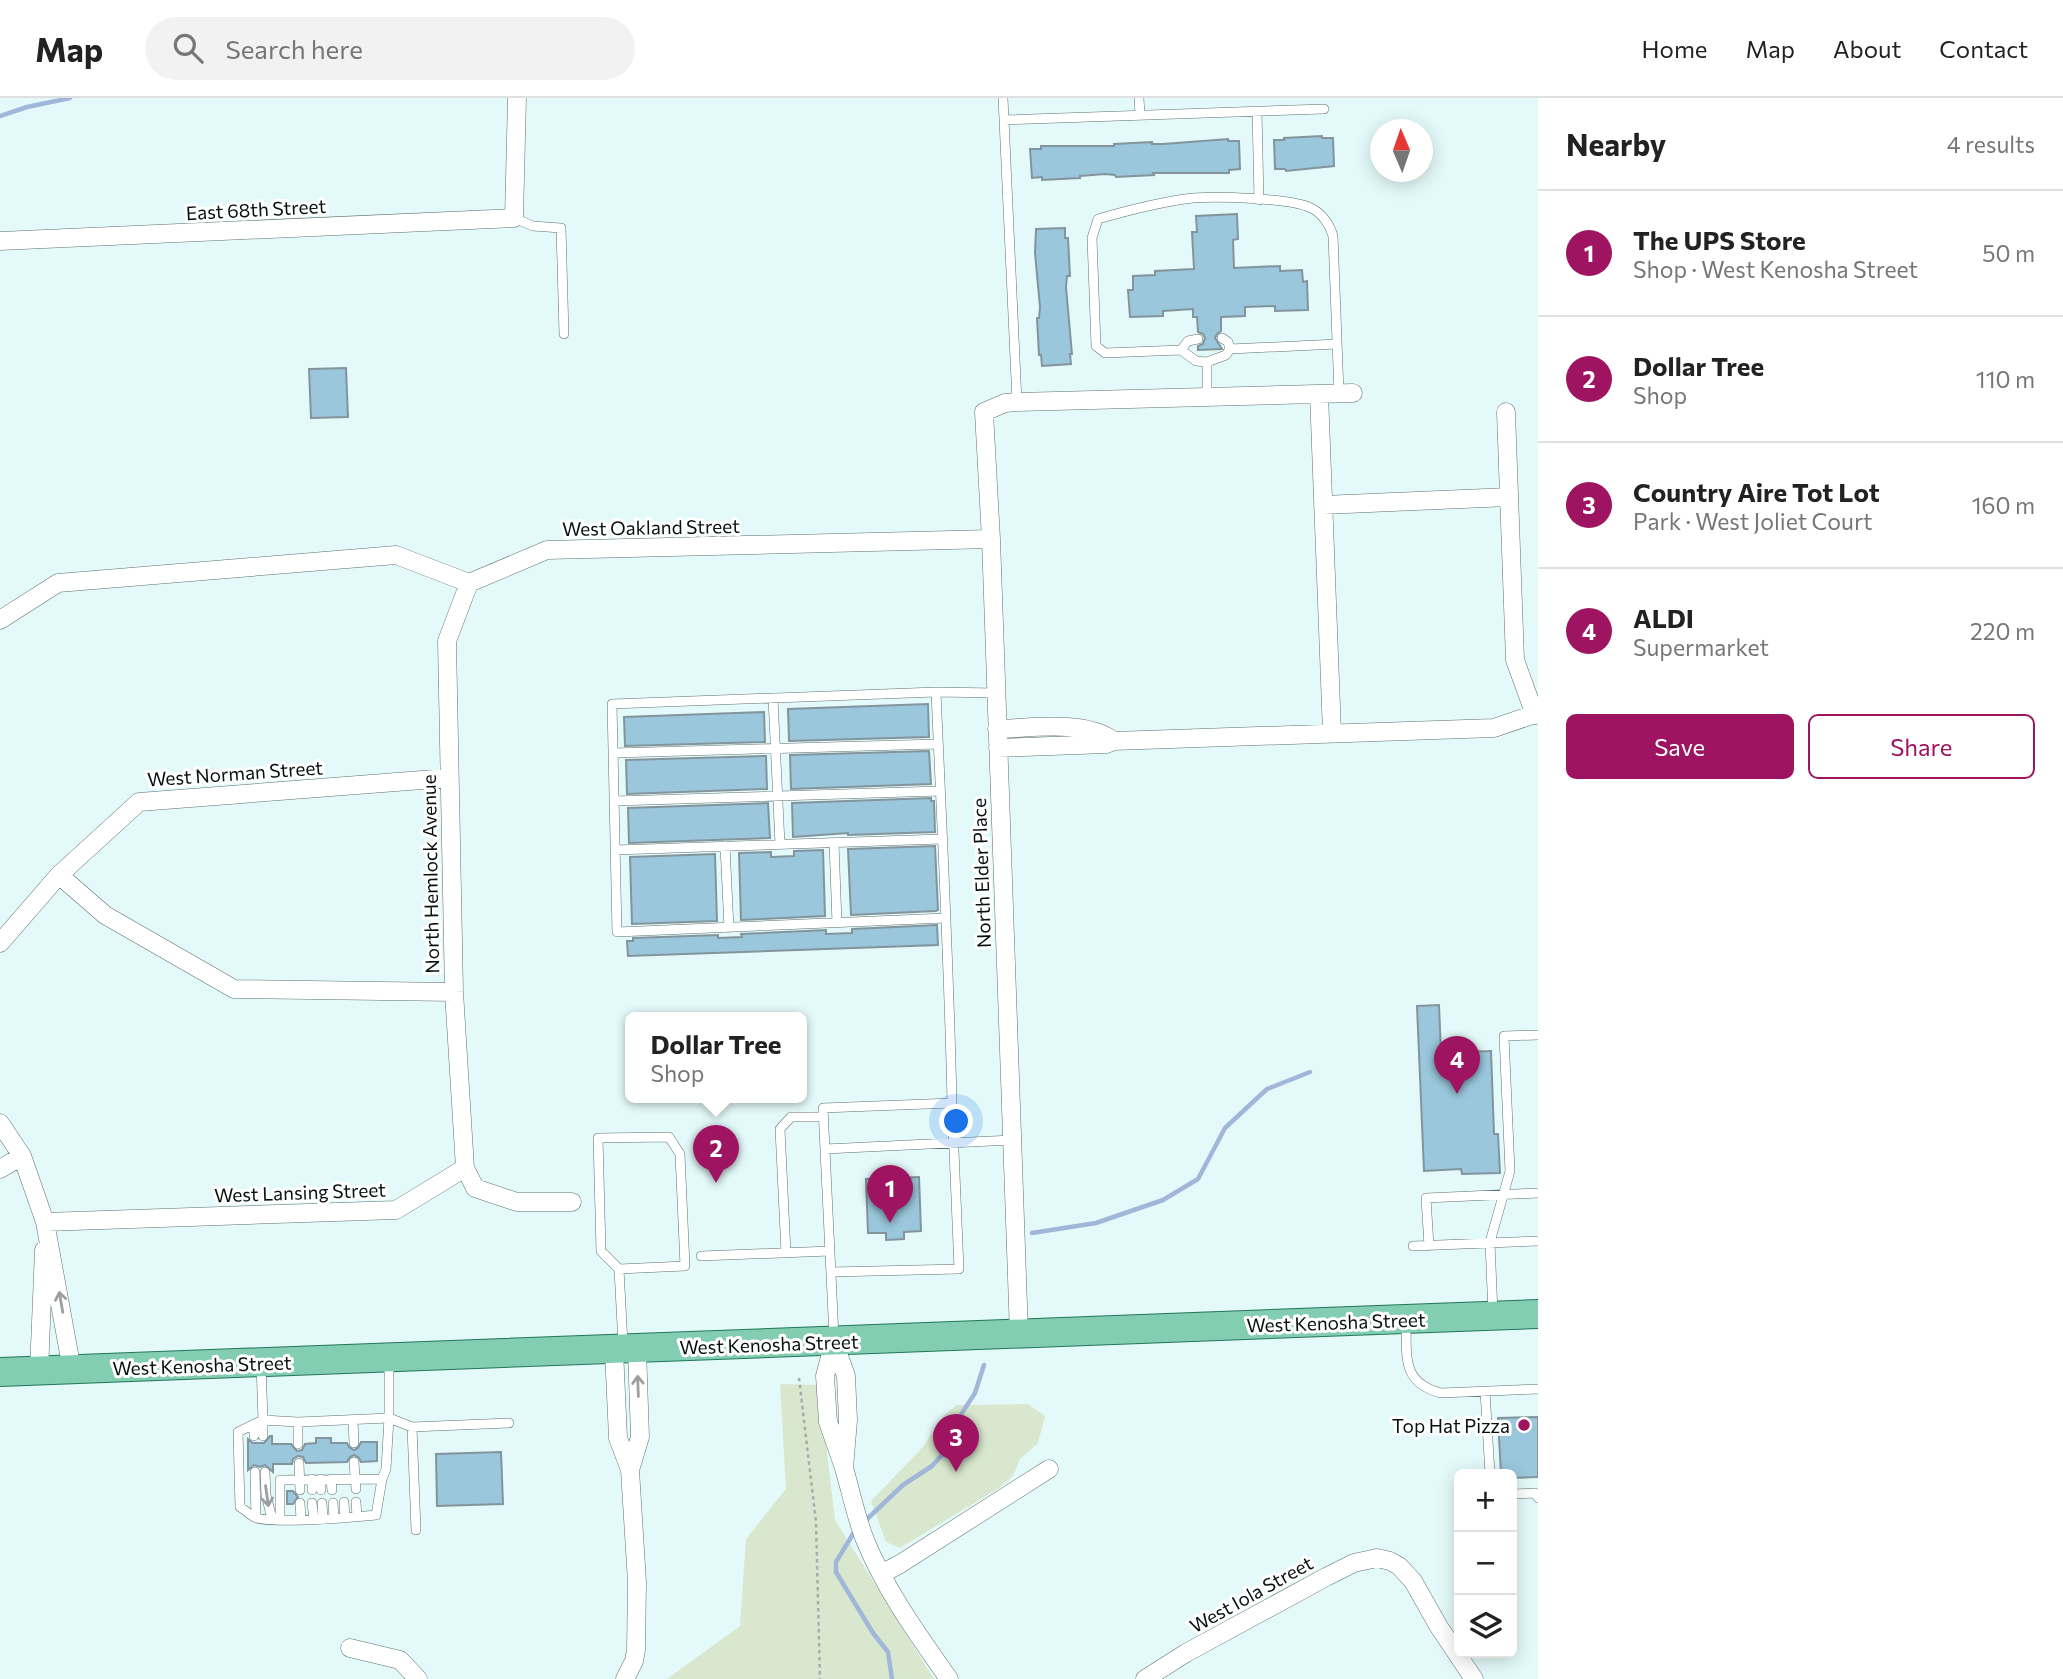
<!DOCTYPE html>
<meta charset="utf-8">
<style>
:root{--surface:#fff;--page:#f2f2f2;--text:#222;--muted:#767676;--line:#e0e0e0;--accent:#9e1461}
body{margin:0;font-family:Commissioner,sans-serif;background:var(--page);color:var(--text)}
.controls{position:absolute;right:21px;bottom:21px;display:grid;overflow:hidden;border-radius:10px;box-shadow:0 4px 18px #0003}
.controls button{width:63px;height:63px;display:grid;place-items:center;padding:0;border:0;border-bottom:2px solid var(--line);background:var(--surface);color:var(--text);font:35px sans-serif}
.compass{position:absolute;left:1370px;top:21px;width:63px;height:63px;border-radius:50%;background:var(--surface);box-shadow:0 4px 18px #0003;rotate:358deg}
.you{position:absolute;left:957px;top:1024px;width:24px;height:24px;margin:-18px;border:5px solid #fff;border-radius:50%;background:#1a73e8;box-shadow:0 0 0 10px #1a73e833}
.badge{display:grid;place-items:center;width:46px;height:46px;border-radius:50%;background:var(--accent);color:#fff;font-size:23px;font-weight:700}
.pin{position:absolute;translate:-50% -58px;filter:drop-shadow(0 2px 4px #0008)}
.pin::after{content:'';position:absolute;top:37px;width:24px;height:21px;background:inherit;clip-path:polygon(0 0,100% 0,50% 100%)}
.popup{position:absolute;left:625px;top:914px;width:182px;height:91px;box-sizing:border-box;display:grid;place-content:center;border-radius:10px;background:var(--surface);filter:drop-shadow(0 2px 5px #0005);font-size:23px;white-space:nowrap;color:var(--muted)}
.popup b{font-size:26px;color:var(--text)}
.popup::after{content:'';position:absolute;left:50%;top:100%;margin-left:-14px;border:14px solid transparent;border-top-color:var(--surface)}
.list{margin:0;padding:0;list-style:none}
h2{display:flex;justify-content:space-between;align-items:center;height:91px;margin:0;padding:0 28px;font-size:30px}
h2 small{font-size:23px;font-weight:400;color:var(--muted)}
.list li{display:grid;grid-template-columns:46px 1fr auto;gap:21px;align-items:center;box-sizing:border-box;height:126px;padding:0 28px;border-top:2px solid var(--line)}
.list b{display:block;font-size:26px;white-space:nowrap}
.list p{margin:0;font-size:23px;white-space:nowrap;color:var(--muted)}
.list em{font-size:23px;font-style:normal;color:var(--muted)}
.actions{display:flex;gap:14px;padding:21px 28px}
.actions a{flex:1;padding:16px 0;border:2px solid var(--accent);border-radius:10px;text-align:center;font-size:24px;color:var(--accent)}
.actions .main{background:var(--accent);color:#fff}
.icon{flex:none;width:38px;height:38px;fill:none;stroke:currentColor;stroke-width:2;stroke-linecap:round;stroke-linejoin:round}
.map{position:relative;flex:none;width:1538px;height:1581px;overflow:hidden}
header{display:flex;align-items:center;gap:42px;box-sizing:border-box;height:98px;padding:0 35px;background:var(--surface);border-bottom:2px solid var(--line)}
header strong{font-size:33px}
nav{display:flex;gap:38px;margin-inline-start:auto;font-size:24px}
.search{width:490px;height:63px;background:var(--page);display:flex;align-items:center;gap:18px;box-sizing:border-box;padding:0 24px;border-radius:38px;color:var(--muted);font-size:26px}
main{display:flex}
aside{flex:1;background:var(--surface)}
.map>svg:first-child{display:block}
.green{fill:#d8e7cd}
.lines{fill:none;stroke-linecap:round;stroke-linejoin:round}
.stream{stroke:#a0b7d9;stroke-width:4.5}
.building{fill:#9ac7db;stroke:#83949c;stroke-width:2}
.service-casing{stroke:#5d7070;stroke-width:10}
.minor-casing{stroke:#5d7070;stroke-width:19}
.primary-casing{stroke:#227657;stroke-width:30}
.path{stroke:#9fb0b0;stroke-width:2.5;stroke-dasharray:3.5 3.5;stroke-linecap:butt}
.service{stroke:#fff;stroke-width:9}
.minor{stroke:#fff;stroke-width:18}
.primary{stroke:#83ceb2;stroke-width:28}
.oneway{stroke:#9c9f9f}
.poi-dot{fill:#9e1461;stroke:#fff;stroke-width:2.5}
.labels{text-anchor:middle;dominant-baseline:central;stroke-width:6;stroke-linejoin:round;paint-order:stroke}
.street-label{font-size:19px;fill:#080f0f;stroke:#fff}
.poi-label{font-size:19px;fill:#080f0f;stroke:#fff;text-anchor:end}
</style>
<header>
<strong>Map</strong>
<div class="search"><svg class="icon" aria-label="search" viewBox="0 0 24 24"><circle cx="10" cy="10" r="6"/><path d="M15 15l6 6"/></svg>Search here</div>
<nav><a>Home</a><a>Map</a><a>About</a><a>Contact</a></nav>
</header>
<main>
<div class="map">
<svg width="1538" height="1581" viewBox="0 0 1538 1581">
<rect width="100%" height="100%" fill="#e4fafa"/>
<path class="green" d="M780 1286 819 1287 835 1422 934 1581H667L740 1528 746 1441 786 1391Z
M1028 1306 1045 1318 1038 1345 1020 1361 1013 1378 999 1390 900 1450 886 1444 871 1403 923 1349 943 1318 957 1307Z"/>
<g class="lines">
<path class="stream" d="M0 18 27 9 70 0
M1032 1135 1096 1125 1163 1102 1198 1081 1225 1030 1267 991 1310 974
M865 1423 903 1387 932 1368 948 1350 960 1318 975 1295 984 1267
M856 1431 836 1464V1474L873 1535 888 1554 892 1581"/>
</g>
<path class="building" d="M1322 38V40H1333L1334 68 1286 73 1285 71H1275L1274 42H1284V40Z
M1228 41V43H1239L1240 71 1229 72V75H1153L1154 77 1116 79 1115 77 1105 76 1080 78V80L1042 82V79L1032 80 1030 51H1041V48H1114V46L1152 44V46H1163Z
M1237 116 1238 141 1233 142 1234 170 1280 168V173L1302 172 1303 184 1307 183 1308 212 1275 213V208L1245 209V218L1221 219V233L1217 236 1215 240 1222 251 1198 252V248L1203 246 1205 240 1203 236 1198 234 1197 219H1193V211L1163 213V218L1130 219 1128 192H1133V178L1155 177V173L1194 171 1192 134H1197L1196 118Z
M1065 130V140H1068L1070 178H1067L1066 189 1072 256H1070L1071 266 1042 268 1041 257H1039L1037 220H1039L1040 209 1035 155 1036 131Z
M346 270 348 319 311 320 309 271Z
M928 606 929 639 789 643 788 611Z
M764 614 765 644 625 648 624 619Z
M929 653 931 686 791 691 790 657Z
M766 658 767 691 627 696 626 662Z
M931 700V703H934L935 734 848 737V735L793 739 792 705Z
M768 705 770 740 629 745 628 710Z
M935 748 938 812 936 813 851 817 848 751Z
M823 752 825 818 741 822 739 755 771 754V759L794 758V753Z
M715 756 717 823 632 826 630 759Z
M937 827 938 847 628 858 627 843H633V840L718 837V840L742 839 741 836 826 832V836L852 835V831Z
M1439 907 1441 955 1491 953 1494 1036H1498L1500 1075 1462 1076 1461 1071 1424 1073 1417 908Z
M919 1079 921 1133 904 1134V1141L886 1142V1135H868L866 1081Z
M1538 1319V1379L1512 1380V1376H1501L1498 1320Z
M270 1338H272V1346H291L297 1353 302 1352 305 1346 316 1345V1340H331V1345H347L349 1349 354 1352 358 1350 361 1344H377V1363L361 1364 359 1360 354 1357 350 1359 347 1364 306 1365 303 1359 298 1358 293 1361 292 1366H273V1374L265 1367 260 1369 254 1367 248 1372V1341L253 1345H264Z
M501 1354 503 1406 437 1408 436 1356Z
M287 1393H293L298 1399 293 1406H287Z"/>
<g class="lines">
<g class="service-casing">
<path id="service" d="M1003 0 1017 304
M1139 0 1140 17
M1257 13 1259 102
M1004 22 1324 11
M514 120 533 128 561 130 564 236
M1222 240 1228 244 1230 251
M1337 246 1230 251 1226 257 1207 264 1196 263 1181 252 1105 255 1096 248 1092 140 1098 121C1129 112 1160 104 1193 100 1217 98 1291 100 1311 110 1322 115 1330 127 1333 138L1339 295
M1181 252 1188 243 1198 241
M1207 264V298
M936 594 996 595
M773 600 780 746
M613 655 938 646
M614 703 940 693
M834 745 837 825
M725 748 729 830
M615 752 942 741
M825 1051 1012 1042
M1413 1148 1538 1143
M1429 1148 1426 1100 1538 1095
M786 1155 780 1031 791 1019H823
M701 1158 830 1153
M619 1171 601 1153 598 1040 669 1039 680 1056 685 1168 619 1171 623 1246
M831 1174 959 1171 952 1005
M1493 1216 1490 1144 1510 1073 1504 938 1538 937
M1406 1223C1407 1258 1401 1285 1441 1295L1538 1291
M834 1239 823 1010 952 1005C949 868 942 731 936 594L612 606 617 834 946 820
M261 1266 263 1322 298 1324 389 1320V1264
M1485 1293 1490 1376
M353 1322 354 1345
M298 1324V1346
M412 1329 416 1432
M254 1338V1326
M263 1338V1322L238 1334 240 1409C245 1412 249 1416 254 1419 270 1427 354 1419 376 1417L382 1381 280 1382V1421
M354 1364 356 1391
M299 1365 300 1392
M255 1374 256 1420
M265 1374 266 1397 272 1421
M321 1381V1392
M331 1381 332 1392
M382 1381 386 1371 389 1320 412 1329 509 1325
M312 1392V1381
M1512 1396 1535 1395 1538 1400
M344 1404 345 1420
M356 1404 357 1419
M300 1405 301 1421
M312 1405 314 1421
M322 1405 323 1421
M333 1405 334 1420"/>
</g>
<g class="minor-casing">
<path id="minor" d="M0 143 514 120 517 0
M1319 296 1332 635
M1506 314 1515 562 1535 617
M1323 407 1509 399
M0 522 58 485 396 457 469 485 547 452 991 441
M997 631C1031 630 1083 622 1111 641
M998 650 1106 646 1114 643 1494 630 1538 615
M59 777 105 817 234 891 454 894
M0 845 59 777 139 704 448 680
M0 1025 22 1058 45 1124 72 1272
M465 1070 454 894 447 543 469 485
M0 1071 22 1058
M45 1124 396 1112 465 1070 475 1090 517 1104H572
M1019 1236 991 441 984 314 1005 305 1017 304 1353 295
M834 1244 846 1278 848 1322 844 1370 828 1324 825 1278Z
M614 1252 618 1340 630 1372 637 1484 636 1552 634 1563 625 1581
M39 1273 44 1152
M844 1370C851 1394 856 1419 865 1442 886 1493 918 1537 949 1581
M630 1372 640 1339 637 1251
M881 1476 900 1466 1049 1371
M350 1550 400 1562 418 1581
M1145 1581 1186 1555 1326 1479 1354 1465 1377 1460 1390 1463 1399 1468 1413 1483 1439 1529 1474 1581"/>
</g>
<g class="primary-casing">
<path id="primary" d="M0 1274 1538 1216"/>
</g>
<path class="path" d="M799 1280 816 1424 820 1581"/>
<use href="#service" class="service"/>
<use href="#minor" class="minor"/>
<use href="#primary" class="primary"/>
</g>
<defs><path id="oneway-shaft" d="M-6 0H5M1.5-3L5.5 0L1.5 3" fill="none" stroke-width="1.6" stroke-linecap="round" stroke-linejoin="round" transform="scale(1.75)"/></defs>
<g class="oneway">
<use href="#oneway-shaft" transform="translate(61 1204) rotate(-100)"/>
<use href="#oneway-shaft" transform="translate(638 1288) rotate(-92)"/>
<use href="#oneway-shaft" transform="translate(267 1398) rotate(82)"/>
</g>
<circle class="poi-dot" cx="1524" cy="1327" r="7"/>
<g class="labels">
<g class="street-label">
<text transform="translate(256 111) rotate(-3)">East 68th Street</text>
<text transform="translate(651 429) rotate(-1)">West Oakland Street</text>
<text transform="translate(235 675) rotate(-4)">West Norman Street</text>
<text transform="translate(981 775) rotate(-92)">North Elder Place</text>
<text transform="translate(430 776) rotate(-91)">North Hemlock Avenue</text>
<text transform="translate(300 1094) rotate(-2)">West Lansing Street</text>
<text transform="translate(1336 1224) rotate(-2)">West Kenosha Street</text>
<text transform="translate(769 1246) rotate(-2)">West Kenosha Street</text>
<text transform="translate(202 1267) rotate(-2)">West Kenosha Street</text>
<text transform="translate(1251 1496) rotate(-29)">West Iola Street</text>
</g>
<g class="poi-label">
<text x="1510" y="1327">Top Hat Pizza</text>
</g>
</g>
</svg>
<div class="controls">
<button>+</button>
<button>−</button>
<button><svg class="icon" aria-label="layers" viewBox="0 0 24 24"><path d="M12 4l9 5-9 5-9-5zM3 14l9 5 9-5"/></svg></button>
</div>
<svg class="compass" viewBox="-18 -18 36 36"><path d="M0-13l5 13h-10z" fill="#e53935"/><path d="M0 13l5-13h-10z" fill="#767676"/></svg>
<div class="you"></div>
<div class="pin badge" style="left:890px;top:1125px">1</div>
<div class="pin badge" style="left:716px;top:1085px">2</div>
<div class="popup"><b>Dollar Tree</b>Shop</div>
<div class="pin badge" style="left:956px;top:1374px">3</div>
<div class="pin badge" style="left:1457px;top:996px">4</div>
</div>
<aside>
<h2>Nearby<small>4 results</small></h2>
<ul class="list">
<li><span class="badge">1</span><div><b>The UPS Store</b><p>Shop · West Kenosha Street</p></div><em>50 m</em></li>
<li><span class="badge">2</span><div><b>Dollar Tree</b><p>Shop</p></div><em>110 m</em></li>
<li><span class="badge">3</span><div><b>Country Aire Tot Lot</b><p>Park · West Joliet Court</p></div><em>160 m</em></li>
<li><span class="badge">4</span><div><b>ALDI</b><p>Supermarket</p></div><em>220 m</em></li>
</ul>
<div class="actions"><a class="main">Save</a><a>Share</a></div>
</aside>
</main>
